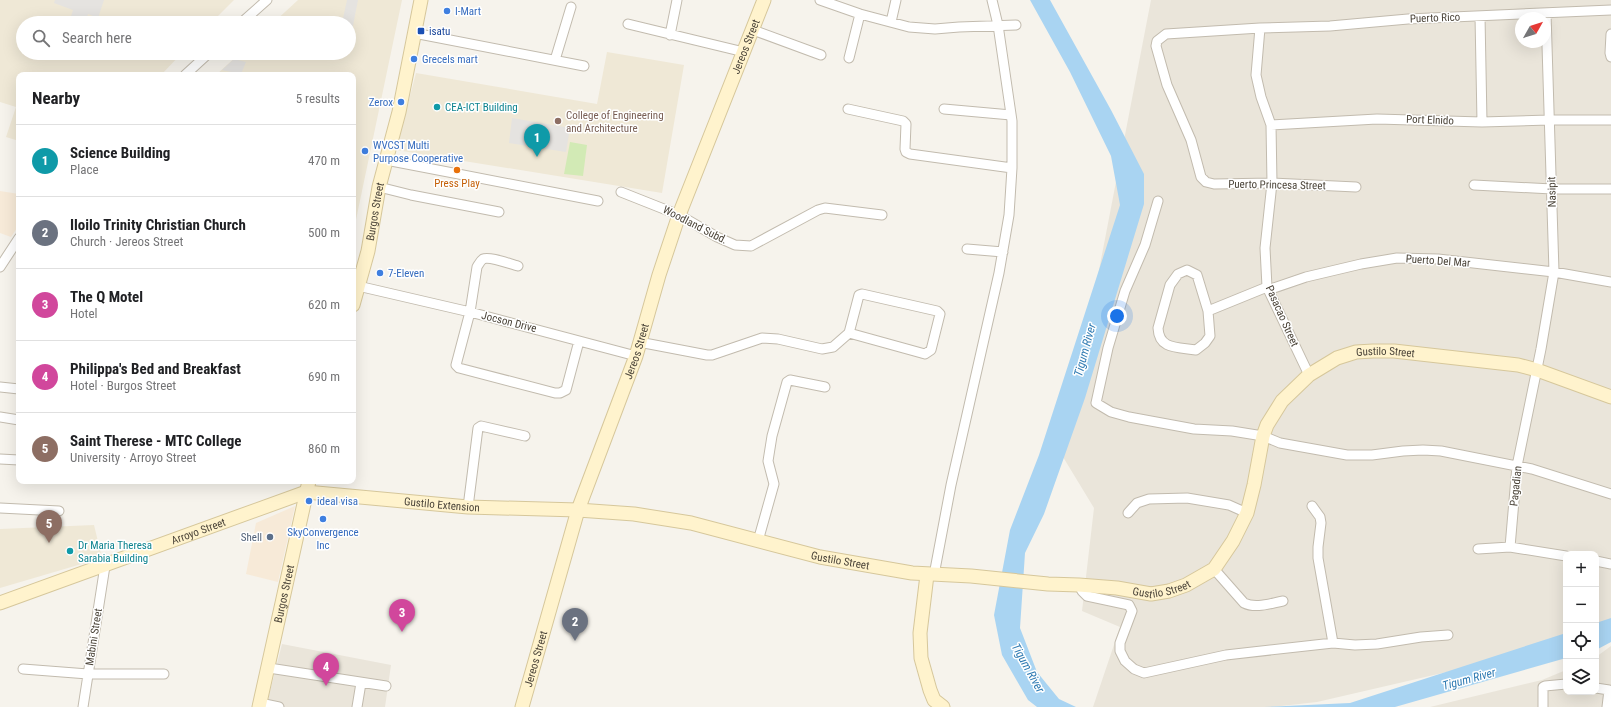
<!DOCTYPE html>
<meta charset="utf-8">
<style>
:root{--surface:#fff;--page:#f6f6f6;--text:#202124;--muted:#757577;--line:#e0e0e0;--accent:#ea580c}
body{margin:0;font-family:"Roboto Condensed",sans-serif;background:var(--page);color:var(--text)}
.controls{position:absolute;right:12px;bottom:12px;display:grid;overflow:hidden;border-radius:8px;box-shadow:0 4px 16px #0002}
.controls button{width:36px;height:36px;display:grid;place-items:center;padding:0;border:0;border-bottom:1px solid var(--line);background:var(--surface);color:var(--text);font:20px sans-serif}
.compass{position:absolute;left:1515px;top:12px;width:36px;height:36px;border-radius:50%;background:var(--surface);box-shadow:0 4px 16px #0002;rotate:51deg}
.you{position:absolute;left:1117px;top:316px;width:14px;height:14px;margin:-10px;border:3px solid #fff;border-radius:50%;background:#1a73e8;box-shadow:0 0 0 6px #1a73e833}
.badge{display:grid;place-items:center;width:26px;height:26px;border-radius:50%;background:var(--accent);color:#fff;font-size:13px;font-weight:700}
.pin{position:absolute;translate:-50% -33px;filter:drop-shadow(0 1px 2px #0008)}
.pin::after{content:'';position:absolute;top:21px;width:14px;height:12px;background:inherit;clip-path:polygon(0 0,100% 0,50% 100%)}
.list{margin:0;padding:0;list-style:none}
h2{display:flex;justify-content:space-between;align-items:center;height:52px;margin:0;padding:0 16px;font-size:17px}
h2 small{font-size:13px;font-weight:400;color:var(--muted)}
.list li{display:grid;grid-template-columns:26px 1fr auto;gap:12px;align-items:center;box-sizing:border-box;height:72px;padding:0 16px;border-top:1px solid var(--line)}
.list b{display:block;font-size:15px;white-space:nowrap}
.list p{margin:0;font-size:13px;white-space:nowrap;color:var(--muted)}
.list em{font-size:13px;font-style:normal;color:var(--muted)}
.icon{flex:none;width:22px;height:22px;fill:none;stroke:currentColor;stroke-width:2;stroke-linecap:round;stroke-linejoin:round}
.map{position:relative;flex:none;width:1611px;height:707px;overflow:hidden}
.search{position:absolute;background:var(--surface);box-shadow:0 4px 16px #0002;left:16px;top:16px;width:340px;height:44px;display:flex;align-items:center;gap:10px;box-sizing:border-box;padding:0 14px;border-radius:22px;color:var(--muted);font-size:15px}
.panel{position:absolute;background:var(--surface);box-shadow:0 4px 16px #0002;left:16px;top:72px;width:340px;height:412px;border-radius:8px}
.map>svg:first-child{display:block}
.residential{fill:#eae5da;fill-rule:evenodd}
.commercial{fill:#f7ead8}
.education{fill:#efe8d6}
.green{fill:#d2eab5}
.parking{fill:#e5e3e0}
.water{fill:#a9d4f2}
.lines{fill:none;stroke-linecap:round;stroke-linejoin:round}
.street-casing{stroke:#c2bbae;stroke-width:11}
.secondary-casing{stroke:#d6c79b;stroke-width:15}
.street{stroke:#fff;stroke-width:9}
.secondary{stroke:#fff3cd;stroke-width:13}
.shop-dot{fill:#3f7fe0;stroke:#fff;stroke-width:1.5}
.transit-dot{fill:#1a4fb4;stroke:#fff;stroke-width:1.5}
.culture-dot{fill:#0f9aa8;stroke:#fff;stroke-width:1.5}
.education-dot{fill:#8d6e63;stroke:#fff;stroke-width:1.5}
.food-dot{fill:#e8710a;stroke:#fff;stroke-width:1.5}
.service-dot{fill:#5c6f8a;stroke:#fff;stroke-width:1.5}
.labels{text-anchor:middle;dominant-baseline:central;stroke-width:3;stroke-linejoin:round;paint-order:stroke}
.shop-label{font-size:11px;fill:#366cbe;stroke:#fff;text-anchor:start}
.street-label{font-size:11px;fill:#4b4439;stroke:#fff}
.transit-label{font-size:11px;fill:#164399;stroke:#fff;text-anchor:start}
.culture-label{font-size:11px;fill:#0d838f;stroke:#fff;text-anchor:start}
.education-label{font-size:11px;fill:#785e54;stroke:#fff;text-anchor:start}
.food-label{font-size:11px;fill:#c56008;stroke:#fff}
.service-label{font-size:11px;fill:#4e5e75;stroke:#fff;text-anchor:end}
.water-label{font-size:12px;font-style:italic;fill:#2e7ab2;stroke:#fff}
</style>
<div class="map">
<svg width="1611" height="707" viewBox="0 0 1611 707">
<rect width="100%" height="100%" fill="#f6f3ec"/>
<path class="residential" d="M1151 0H1611V619L1596 624V554H1566V636L1503 659 1317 702 1272 707H1093L1120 627 1082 611 1094 508 1063 457ZM1521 18H1545V42H1521Z
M282 644 391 665 385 707H266Z
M1611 646V707H1430L1542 680 1566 670V692H1596V657Z"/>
<path class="commercial" d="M0 191 19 194V225L11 237 0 233Z
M295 506 278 582 246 574 256 523Z"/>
<path class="education" d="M0 0H234L211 23H23V53H182L161 75H19V141L6 137 16 107 0 102Z
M298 0H402L353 234V75H216L240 53H349V23H273Z
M607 52 684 65 662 193 396 150 416 73 597 104Z
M94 525 102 558 0 588V529Z"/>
<path class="green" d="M570 142 587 145 583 176 564 174Z"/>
<path class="parking" d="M55 0H104L98 18 88 14 85 23H69L73 10 54 3Z
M347 0H358L349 46V23H342Z
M234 59 246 62 241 74 222 70Z
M512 118 570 128 566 152 509 143Z"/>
<path class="water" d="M1030 0H1050L1111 110 1144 174V204L1085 398 1044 514 1025 553 1020 628 1037 672 1059 699 1076 707H1037L1028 700 1002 655 994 615 1010 530 1039 455 1120 205 1111 156 1070 72Z
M1611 618V642L1596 650V623Z
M1566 633V658L1395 707H1264L1350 703Z"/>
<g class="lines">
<g class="street-casing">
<path id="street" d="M820 0 860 14 909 27 935 29 959 27 1016 25
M1546 13 1554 272 1541 349 1517 466 1510 547 1566 556
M891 22 896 0
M241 23 267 0
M628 24 744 52
M1260 28 1256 75 1261 97 1271 125 1272 183 1265 248 1267 287 1309 375
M753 30 821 55
M414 33 584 66
M1611 34 1610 53 1611 57
M670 35 677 0
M849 58 860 14
M555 60 571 7
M185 75 209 53
M848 109 903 121 906 124 905 149 906 152 910 154 1012 168
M944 109 1011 115
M1482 122 1549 120H1611
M1271 125 1377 119 1482 122 1480 16
M386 160 598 201
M1474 185 1552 189H1611
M379 187 411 195 499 212
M1356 187 1272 183 1214 184 1206 182 1201 177 1191 140 1167 85 1156 46 1157 41 1166 34 1260 28 1330 26 1408 19 1611 10
M621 192 679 215 717 237 735 245 751 246 818 210 825 208 882 215
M1158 201 1145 245 1125 291 1108 348 1096 403 1111 412 1129 417 1194 429 1232 431 1263 436 1280 443 1347 455H1372L1403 451 1423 450 1441 451 1532 469 1611 494
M967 249 1003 252
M518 266C510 264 489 256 483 259 480 261 479 264 477 267L470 312 636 356
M0 267 19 238
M358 286 470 312 456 365 459 368 555 393H560L566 390 579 341
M1268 290 1306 277 1361 264 1397 258 1438 259 1554 272 1611 282
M1208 311 1197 275 1187 270 1178 274 1170 285 1158 328C1159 350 1178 347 1196 350L1205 343 1210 336 1208 311 1267 287
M639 342 707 355H712L762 338 778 339 822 349 833 347 849 333 859 295 862 294 937 311 940 314 931 350 925 354 849 333
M0 387 19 389
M0 417 19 420
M0 459 19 460
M1312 506 1320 517 1321 523 1318 547V558L1333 643
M468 507 478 428 481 426 525 436
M0 508 59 511
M1128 513 1137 503 1149 499 1187 498 1229 505 1247 513
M758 541 774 484 768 461 772 436 787 382 790 380 825 387
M1478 549 1510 547
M1596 561 1611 564
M1214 569 1244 603C1256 609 1271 603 1283 601
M934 575 951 485 999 273 1009 215 1012 168V121L998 25 992 0
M1079 585 1082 591 1087 596 1129 605 1132 611 1120 643V651L1125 661 1134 669 1144 673 1226 655 1333 643 1355 645 1377 644 1421 637 1448 635
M269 668 386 686
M23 669 88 674H164
M1596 688 1609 690 1607 707
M260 703 279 707
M83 707 105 566
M357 707 361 683
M1543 707V687L1545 686 1566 684"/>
</g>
<g class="secondary-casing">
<g id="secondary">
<path id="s1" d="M353 305 368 251 379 187 399 112 421 0"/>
<path d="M927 575 920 633 921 658 930 690 934 700 943 707"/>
<path id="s2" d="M0 603 306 492 468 507 578 510 634 514 691 523 820 557 912 573 971 576 1048 584 1079 585 1117 588 1151 594 1169 591 1186 585 1214 569 1233 541 1247 513 1254 485 1263 436 1267 425 1282 401 1309 375 1337 358 1356 352 1373 351H1394L1518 365 1537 370 1611 397"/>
<path id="s3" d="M259 707 309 481"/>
<path id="s4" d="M522 707 578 510 636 356 659 275 679 215 764 0"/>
</g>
</g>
<use href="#street" class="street"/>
<use href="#secondary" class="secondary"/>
</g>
<g class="shop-dot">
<circle cx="447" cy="11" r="4"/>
<circle cx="414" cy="59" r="4"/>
<circle cx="401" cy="102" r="4"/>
<circle cx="365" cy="151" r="4"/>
<circle cx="380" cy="273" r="4"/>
<circle cx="309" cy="501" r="4"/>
<circle cx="323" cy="519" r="4"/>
</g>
<rect class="transit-dot" x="417" y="27" width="8" height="8" rx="2"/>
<g class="culture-dot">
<circle cx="437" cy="107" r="4"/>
<circle cx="70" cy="551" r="4"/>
</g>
<circle class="education-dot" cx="558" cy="121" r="4"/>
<circle class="food-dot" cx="457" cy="170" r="4"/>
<circle class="service-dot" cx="270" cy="537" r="4"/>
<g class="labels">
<g class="shop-label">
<text x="455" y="11">I-Mart</text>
<text x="422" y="59">Grecels mart</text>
<text x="393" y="102" text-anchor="end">Zerox</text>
<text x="373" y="145">WVCST Multi<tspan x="373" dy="13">Purpose Cooperative</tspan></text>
<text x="388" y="273">7-Eleven</text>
<text x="317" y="501">ideal visa</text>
<text x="323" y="532" text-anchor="middle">SkyConvergence<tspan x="323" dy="13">Inc</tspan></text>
</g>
<g class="street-label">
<text transform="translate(1435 18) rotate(-2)">Puerto Rico</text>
<text stroke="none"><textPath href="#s4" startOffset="698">Jereos Street</textPath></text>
<text transform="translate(1430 120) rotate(2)">Port Elnido</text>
<text transform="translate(1277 185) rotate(1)">Puerto Princesa Street</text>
<text transform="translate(1552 192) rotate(-91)">Nasipit</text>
<text stroke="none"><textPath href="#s1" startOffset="96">Burgos Street</textPath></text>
<text transform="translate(695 225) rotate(27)">Woodland Subd.</text>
<text transform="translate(1438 261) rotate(4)">Puerto Del Mar</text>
<text transform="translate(1282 316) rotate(66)">Pasacao Street</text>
<text transform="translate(509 322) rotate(14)">Jocson Drive</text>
<text stroke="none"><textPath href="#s4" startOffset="374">Jereos Street</textPath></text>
<text stroke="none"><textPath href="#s2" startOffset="1551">Gustilo Street</textPath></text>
<text transform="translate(1516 486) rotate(-84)">Pagadian</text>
<text stroke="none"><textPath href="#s2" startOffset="462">Gustilo Extension</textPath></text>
<text stroke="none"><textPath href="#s2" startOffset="211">Arroyo Street</textPath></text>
<text stroke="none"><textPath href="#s2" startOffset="866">Gustilo Street</textPath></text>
<text stroke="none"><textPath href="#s2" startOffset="1190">Gustilo Street</textPath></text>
<text stroke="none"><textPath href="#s3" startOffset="116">Burgos Street</textPath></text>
<text transform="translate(94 637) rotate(-81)">Mabini Street</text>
<text stroke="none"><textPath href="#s4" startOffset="50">Jereos Street</textPath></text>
</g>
<g class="transit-label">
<text x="429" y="31">isatu</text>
</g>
<g class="culture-label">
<text x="445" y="107">CEA-ICT Building</text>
<text x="78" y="545">Dr Maria Theresa<tspan x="78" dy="13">Sarabia Building</tspan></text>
</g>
<g class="education-label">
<text x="566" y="115">College of Engineering<tspan x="566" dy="13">and Architecture</tspan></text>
</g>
<g class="food-label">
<text x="457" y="183">Press Play</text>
</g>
<g class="service-label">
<text x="262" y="537">Shell</text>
</g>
<g class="water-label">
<text transform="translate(1085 350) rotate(-75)">Tigum River</text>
<text transform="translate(1028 668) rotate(61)">Tigum River</text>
<text transform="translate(1469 679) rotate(-15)">Tigum River</text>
</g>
</g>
</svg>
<div class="controls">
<button>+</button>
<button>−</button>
<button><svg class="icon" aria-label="locate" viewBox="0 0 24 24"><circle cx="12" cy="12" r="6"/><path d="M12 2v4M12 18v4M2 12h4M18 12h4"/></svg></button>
<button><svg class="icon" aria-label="layers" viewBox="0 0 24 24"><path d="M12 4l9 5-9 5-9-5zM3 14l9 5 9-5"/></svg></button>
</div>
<svg class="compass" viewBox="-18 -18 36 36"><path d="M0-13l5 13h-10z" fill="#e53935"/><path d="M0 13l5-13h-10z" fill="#757577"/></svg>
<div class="you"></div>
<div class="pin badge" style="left:537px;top:157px;background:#0f9aa8">1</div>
<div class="pin badge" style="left:575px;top:641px;background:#6b7280">2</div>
<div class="pin badge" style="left:402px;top:632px;background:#d1479c">3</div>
<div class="pin badge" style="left:326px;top:686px;background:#d1479c">4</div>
<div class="pin badge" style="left:49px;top:543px;background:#8d6e63">5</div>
<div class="search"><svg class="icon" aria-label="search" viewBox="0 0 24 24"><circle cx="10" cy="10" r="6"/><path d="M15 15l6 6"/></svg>Search here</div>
<section class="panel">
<h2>Nearby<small>5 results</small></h2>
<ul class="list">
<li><span class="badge" style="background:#0f9aa8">1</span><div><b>Science Building</b><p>Place</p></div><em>470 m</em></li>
<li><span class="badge" style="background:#6b7280">2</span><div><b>Iloilo Trinity Christian Church</b><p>Church · Jereos Street</p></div><em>500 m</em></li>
<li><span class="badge" style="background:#d1479c">3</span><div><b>The Q Motel</b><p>Hotel</p></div><em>620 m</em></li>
<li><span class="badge" style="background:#d1479c">4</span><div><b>Philippa's Bed and Breakfast</b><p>Hotel · Burgos Street</p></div><em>690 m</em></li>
<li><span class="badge" style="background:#8d6e63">5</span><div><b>Saint Therese - MTC College</b><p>University · Arroyo Street</p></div><em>860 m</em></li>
</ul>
</section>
</div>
